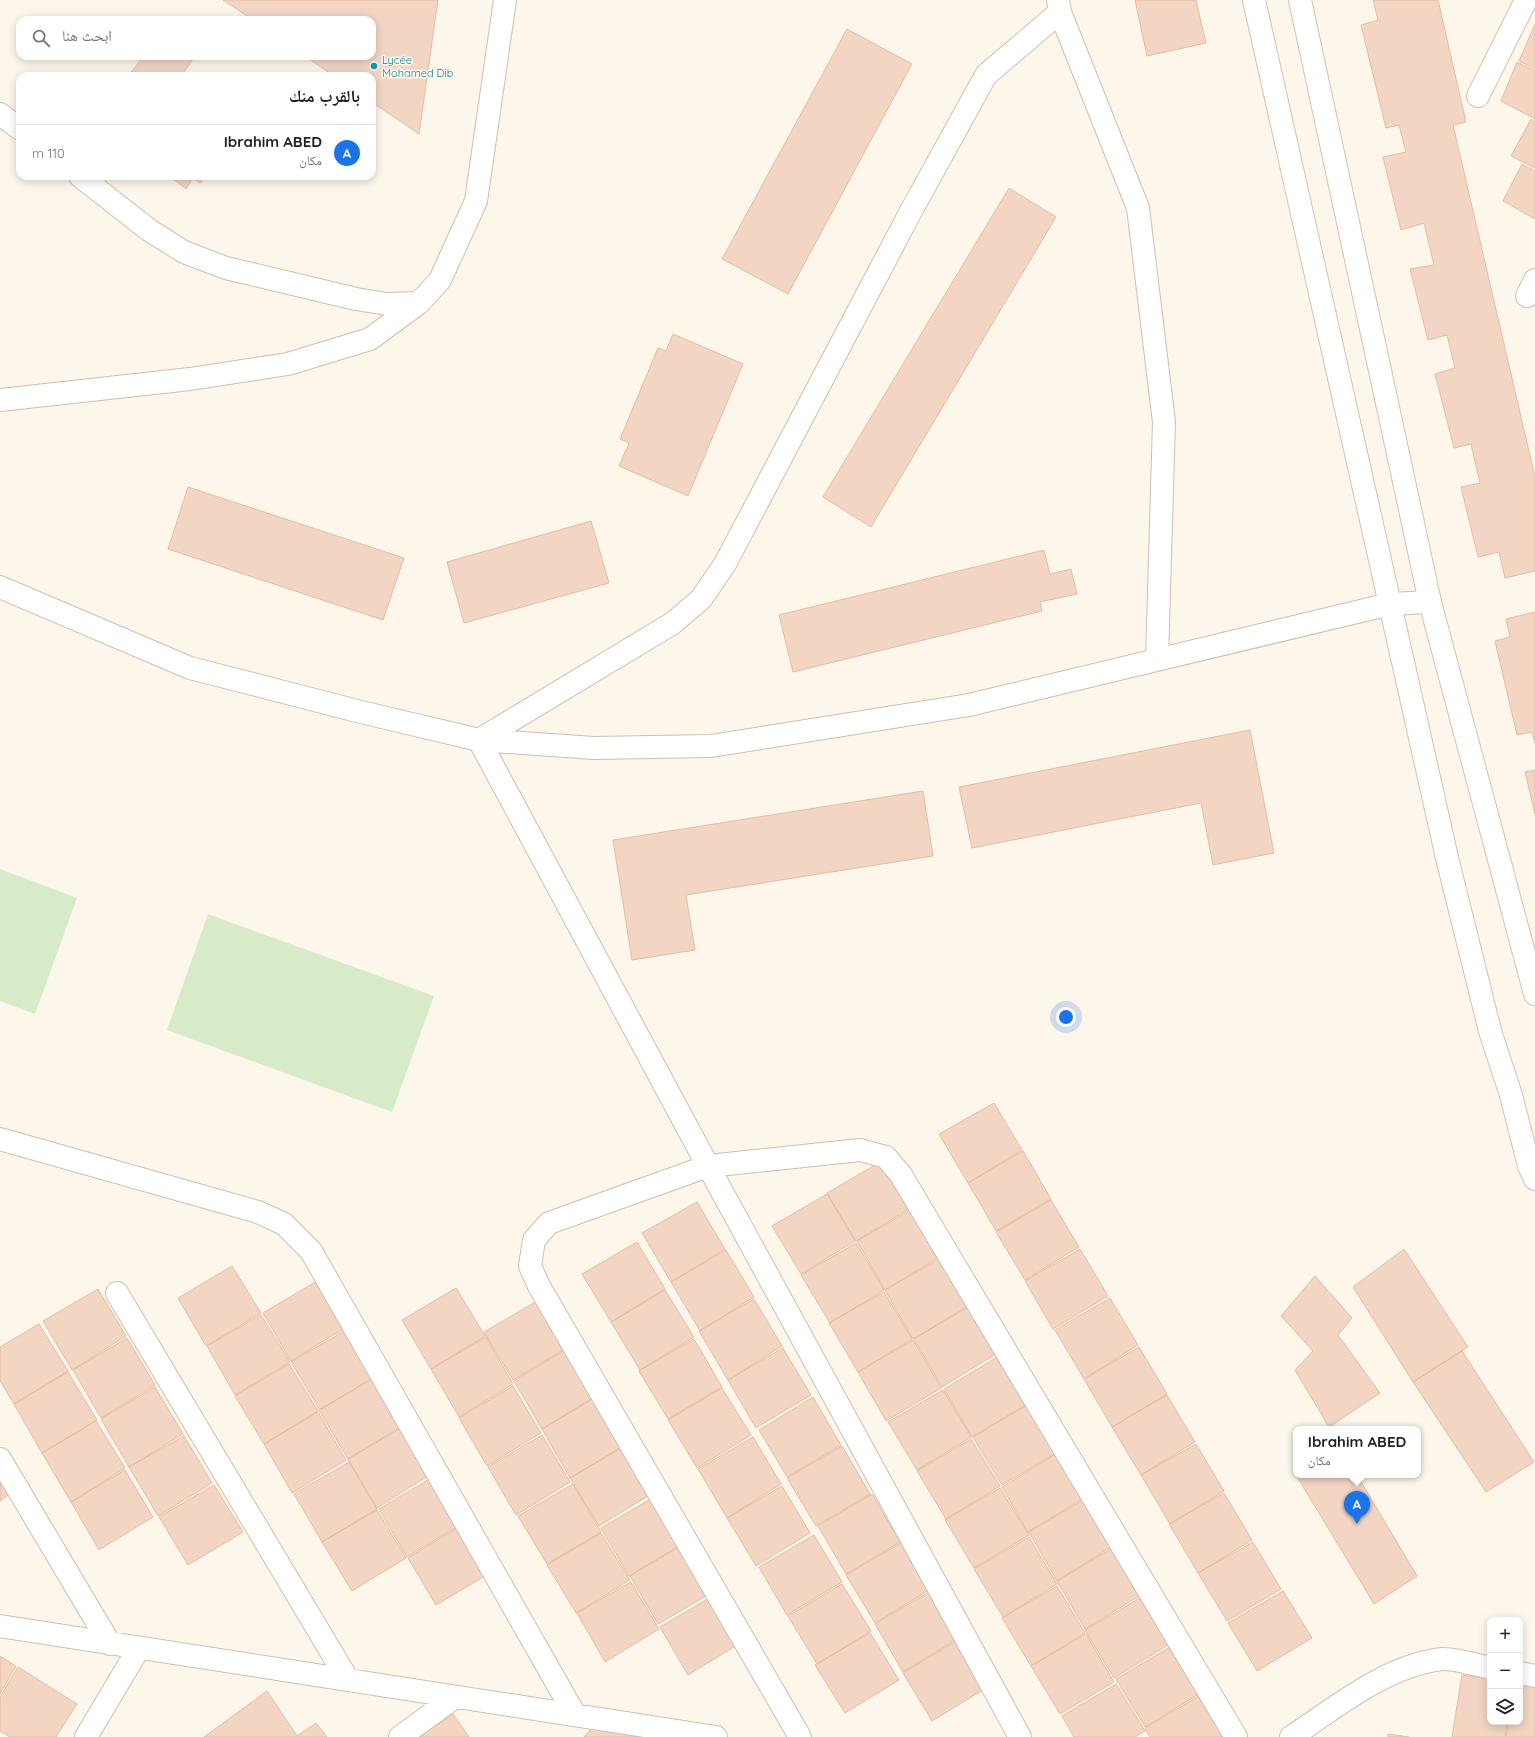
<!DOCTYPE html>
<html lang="ar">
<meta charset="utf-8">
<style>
:root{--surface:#fff;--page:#f2f2f2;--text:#222;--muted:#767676;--line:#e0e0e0;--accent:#1a73e8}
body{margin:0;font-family:Quicksand,"Noto Naskh Arabic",sans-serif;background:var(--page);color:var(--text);direction:rtl}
.controls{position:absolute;right:12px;bottom:12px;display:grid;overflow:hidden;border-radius:8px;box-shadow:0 2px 10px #0003}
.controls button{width:36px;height:36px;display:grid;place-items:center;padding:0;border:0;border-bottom:1px solid var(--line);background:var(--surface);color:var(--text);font:20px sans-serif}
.you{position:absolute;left:1066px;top:1017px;width:14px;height:14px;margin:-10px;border:3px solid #fff;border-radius:50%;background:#1a73e8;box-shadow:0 0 0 6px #1a73e833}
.badge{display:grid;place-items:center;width:26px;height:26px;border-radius:50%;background:var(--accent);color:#fff;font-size:13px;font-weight:700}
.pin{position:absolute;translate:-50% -33px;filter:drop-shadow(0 1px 2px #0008)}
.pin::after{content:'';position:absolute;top:21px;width:14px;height:12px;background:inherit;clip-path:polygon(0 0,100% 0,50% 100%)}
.popup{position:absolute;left:1293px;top:1426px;width:128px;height:52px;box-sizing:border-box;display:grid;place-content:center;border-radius:8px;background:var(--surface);filter:drop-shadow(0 1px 3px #0005);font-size:13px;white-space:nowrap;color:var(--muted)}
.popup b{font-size:15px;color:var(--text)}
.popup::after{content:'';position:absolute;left:50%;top:100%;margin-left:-8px;border:8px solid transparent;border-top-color:var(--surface)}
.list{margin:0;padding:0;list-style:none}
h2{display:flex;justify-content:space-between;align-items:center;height:52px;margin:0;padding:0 16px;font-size:17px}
h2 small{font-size:13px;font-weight:400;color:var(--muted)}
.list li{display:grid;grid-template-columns:26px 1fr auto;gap:12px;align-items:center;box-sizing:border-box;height:56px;padding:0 16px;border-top:1px solid var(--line)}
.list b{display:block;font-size:15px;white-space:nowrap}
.list p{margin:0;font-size:13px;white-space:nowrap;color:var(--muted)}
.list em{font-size:13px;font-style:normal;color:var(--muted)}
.icon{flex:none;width:22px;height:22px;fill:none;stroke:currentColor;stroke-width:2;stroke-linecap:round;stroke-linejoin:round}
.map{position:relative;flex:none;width:1535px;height:1737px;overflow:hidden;direction:ltr}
.search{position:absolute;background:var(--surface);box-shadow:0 2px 10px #0003;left:16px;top:16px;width:360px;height:44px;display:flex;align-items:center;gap:10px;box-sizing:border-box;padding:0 14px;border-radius:12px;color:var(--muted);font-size:15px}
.panel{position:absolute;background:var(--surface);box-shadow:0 2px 10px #0003;left:16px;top:72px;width:360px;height:108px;border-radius:12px;direction:rtl}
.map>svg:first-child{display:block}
.green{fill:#d7ebc9}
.building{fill:#f2d5c3;stroke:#e5bca3}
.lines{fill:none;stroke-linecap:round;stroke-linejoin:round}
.street-casing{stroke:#d0beb0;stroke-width:24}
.secondary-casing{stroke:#d5c0b0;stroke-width:24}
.street{stroke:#fff;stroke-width:22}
.secondary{stroke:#fff;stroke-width:22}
.culture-dot{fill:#0f9aa8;stroke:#fffaf2;stroke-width:1.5}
.labels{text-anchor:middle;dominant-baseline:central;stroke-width:3;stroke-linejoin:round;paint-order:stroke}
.culture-label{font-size:11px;fill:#0d838f;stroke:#fffaf2;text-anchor:start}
</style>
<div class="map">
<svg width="1535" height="1737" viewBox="0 0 1535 1737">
<rect width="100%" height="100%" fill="#fdf6eb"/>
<path class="green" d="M0 869 77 898 35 1014 0 1001Z
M208 914 434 996 392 1112 167 1030Z"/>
<path class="building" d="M223 0H438L419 134 372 102V76H334L305 56H372V20H253Z
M1135 0H1196L1206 43 1147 56Z
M1373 0H1438L1466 122 1453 125 1535 477V571L1505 578 1499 552 1478 557 1461 487 1480 483 1471 444 1454 448 1435 374 1455 368 1447 335 1428 340 1410 269 1434 265 1424 223 1401 230 1383 157 1406 152 1399 125 1386 128 1361 25 1378 20Z
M1535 24V69L1519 61Z
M847 29 912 64 788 294 722 259Z
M144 56H191L194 58 181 76H128Z
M1517 62 1535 71V119L1501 101Z
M1531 119 1535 122V168L1511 156Z
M1522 164 1535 171V219L1503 201Z
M169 176H205L200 183 193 178 186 189Z
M1009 188 1056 217 871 527 823 497Z
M673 334 743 364 688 496 619 466 629 443 620 439 658 348 666 351Z
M188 487 404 558 383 620 168 549Z
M591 521 609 583 464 623 447 562Z
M1044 550 1050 574 1071 569 1077 594 1040 602 1042 611 793 672 779 615Z
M1535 612V743L1532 732 1517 735 1495 641 1510 637 1506 619Z
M1250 730 1274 853 1213 865 1201 803 972 848 959 787Z
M1535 770V814L1525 772Z
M923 791 933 856 686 895 695 950 632 960 613 840Z
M994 1103 1022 1150 968 1183 939 1134Z
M1023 1151 1051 1199 996 1231 968 1183Z
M882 1161 911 1208 856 1241 827 1193Z
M827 1194 855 1241 801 1274 772 1226Z
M1051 1200 1079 1247 1025 1280 996 1232Z
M697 1202 725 1249 671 1282 642 1233Z
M911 1210 939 1257 885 1290 857 1241Z
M637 1242 665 1289 611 1322 582 1274Z
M856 1243 884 1290 830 1323 801 1275Z
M1080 1249 1108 1296 1053 1329 1025 1281Z
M1404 1249 1468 1347 1413 1382 1353 1287Z
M726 1250 754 1297 700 1331 671 1282Z
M939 1259 968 1306 913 1339 885 1290Z
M232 1266 261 1313 206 1346 178 1298Z
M1315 1276 1352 1318 1338 1335 1380 1393 1329 1427 1295 1370 1313 1351 1281 1316Z
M317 1281 345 1328 291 1361 263 1313Z
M456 1288 485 1336 431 1369 402 1320Z
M98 1289 126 1336 72 1370 43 1321Z
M665 1290 694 1337 640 1370 611 1322Z
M884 1292 912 1339 858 1372 829 1323Z
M1110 1298 1138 1345 1084 1379 1055 1330Z
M754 1299 782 1346 728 1380 699 1331Z
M539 1300 568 1347 513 1380 484 1332Z
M968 1307 996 1354 942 1387 914 1339Z
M261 1315 290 1362 235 1395 207 1346Z
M39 1324 68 1371 14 1404 0 1381V1347Z
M346 1330 374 1377 320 1410 291 1362Z
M486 1337 513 1384 459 1417 431 1369Z
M127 1338 155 1385 101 1418 73 1370Z
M694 1339 722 1387 668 1419 639 1371Z
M913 1340 941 1388 886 1421 858 1372Z
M1139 1347 1167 1394 1112 1427 1084 1379Z
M568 1348 596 1396 542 1429 514 1381Z
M783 1348 811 1395 756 1428 728 1380Z
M1462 1351 1534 1462 1486 1492 1413 1382Z
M999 1356 1027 1404 972 1437 944 1389Z
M289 1364 318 1411 264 1444 235 1396Z
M68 1372 97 1420 42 1453 14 1404Z
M374 1378 402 1426 348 1459 319 1410Z
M513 1386 541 1433 487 1466 459 1418Z
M155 1387 183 1434 129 1467 101 1419Z
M722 1388 751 1435 697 1468 668 1420Z
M943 1390 971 1437 917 1470 888 1422Z
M1167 1395 1195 1442 1141 1475 1112 1427Z
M596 1397 625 1445 570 1478 542 1429Z
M813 1397 841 1445 787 1477 759 1430Z
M1027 1405 1056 1453 1002 1485 973 1437Z
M318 1412 346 1460 292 1493 264 1444Z
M96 1421 125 1468 71 1502 42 1453Z
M403 1427 431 1474 377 1508 348 1459Z
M542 1435 570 1482 516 1515 488 1467Z
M184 1436 212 1483 158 1516 129 1467Z
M753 1437 781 1484 727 1518 698 1469Z
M971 1439 1000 1486 946 1519 917 1471Z
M1196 1444 1224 1491 1170 1524 1141 1475Z
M625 1446 653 1493 599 1526 570 1478Z
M842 1446 870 1494 816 1526 787 1478Z
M1056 1454 1082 1499 1028 1532 1002 1487Z
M349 1462 377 1509 322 1542 294 1494Z
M125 1470 153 1517 99 1550 71 1502Z
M1296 1475H1357L1417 1576 1374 1604Z
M0 1477 10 1494 0 1501Z
M433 1477 461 1524 407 1557 379 1509Z
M573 1484 601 1532 547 1564 518 1516Z
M214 1485 243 1532 188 1565 159 1517Z
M782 1486 810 1533 756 1566 727 1518Z
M1000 1488 1029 1535 974 1568 945 1520Z
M1224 1493 1252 1540 1198 1573 1169 1524Z
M872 1494 900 1542 846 1574 818 1526Z
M656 1496 684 1543 629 1576 601 1528Z
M1083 1500 1111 1547 1057 1581 1029 1532Z
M377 1510 406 1558 352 1591 322 1542Z
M462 1525 490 1573 436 1605 408 1558Z
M601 1533 630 1580 576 1613 547 1565Z
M814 1535 842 1582 787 1615 759 1567Z
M1029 1537 1057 1584 1003 1617 974 1569Z
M1253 1542 1281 1589 1227 1621 1198 1573Z
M901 1543 929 1590 875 1623 846 1575Z
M684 1544 713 1592 658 1624 630 1576Z
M1111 1549 1139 1596 1085 1629 1057 1581Z
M631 1582 659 1629 605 1662 577 1613Z
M842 1584 871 1631 817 1664 788 1616Z
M1057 1586 1085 1633 1031 1666 1002 1618Z
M1283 1591 1312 1638 1257 1671 1228 1623Z
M929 1592 957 1639 903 1672 875 1624Z
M714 1595 742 1642 688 1675 660 1627Z
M1140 1598 1168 1645 1114 1678 1085 1630Z
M870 1633 899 1680 845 1713 815 1665Z
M1086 1634 1114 1682 1060 1714 1031 1666Z
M958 1640 986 1688 932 1721 903 1673Z
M1170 1647 1199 1694 1145 1727 1116 1679Z
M0 1656 16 1666 0 1694Z
M18 1667 77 1704 56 1737H10L0 1731V1697Z
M1462 1675 1490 1679V1722H1507L1505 1737H1452Z
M1520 1683 1535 1685V1737H1506L1508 1722H1520Z
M1116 1684 1145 1731 1135 1737H1074L1062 1716Z
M267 1691 297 1736 316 1723 327 1737H204Z
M1199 1696 1224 1737H1150L1145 1728Z
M453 1714 469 1737H419Z
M592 1728 651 1737H584Z
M1388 1734 1409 1737H1388Z"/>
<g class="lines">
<g class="street-casing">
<path id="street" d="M1058 0 1060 12 1138 208 1164 422 1157 659
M1478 96 1526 0
M0 114 20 129
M80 176 149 230 184 252 226 268 356 299 387 304 419 303
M1527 296 1535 280
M0 400 190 379 288 364 370 339 419 303 440 280 476 201 505 0
M0 587 190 668 361 712 479 740 594 748 711 746 969 705 1390 604 1430 602
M0 1139 258 1212 284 1224 311 1251 575 1715
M117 1293 348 1680
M0 1459 110 1644
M0 1626 716 1737
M1520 1673 1535 1676
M86 1737 139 1648
M400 1737 455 1697
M800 1737 539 1286 530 1266 534 1240 549 1223 708 1166 860 1150 886 1157 901 1175 1236 1737
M1020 1737 708 1166 479 740 673 623 701 599 725 564 910 213 986 75 1060 12
M1291 1737C1337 1707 1385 1666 1442 1659 1453 1658 1478 1665 1490 1668"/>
</g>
<g class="secondary-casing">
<path id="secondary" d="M1254 0 1448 862 1490 1031 1511 1095 1529 1166 1535 1179
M1300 0 1430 602 1535 994"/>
</g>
<use href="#street" class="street"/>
<use href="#secondary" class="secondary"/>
</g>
<circle class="culture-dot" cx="374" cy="66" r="4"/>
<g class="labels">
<g class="culture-label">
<text x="382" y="60">Lycée<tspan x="382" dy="13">Mohamed Dib</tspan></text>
</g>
</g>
</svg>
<div class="controls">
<button>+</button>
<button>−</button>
<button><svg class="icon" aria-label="layers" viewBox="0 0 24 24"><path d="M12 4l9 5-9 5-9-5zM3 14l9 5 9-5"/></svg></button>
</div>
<div class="you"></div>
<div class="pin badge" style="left:1357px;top:1524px">A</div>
<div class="popup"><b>Ibrahim ABED</b>مكان</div>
<div class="search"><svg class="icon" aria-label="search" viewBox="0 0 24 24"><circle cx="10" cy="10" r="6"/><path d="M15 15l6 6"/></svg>ابحث هنا</div>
<section class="panel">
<h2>بالقرب منك<small></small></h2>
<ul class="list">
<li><span class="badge">A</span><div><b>Ibrahim ABED</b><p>مكان</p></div><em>110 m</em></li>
</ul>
</section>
</div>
